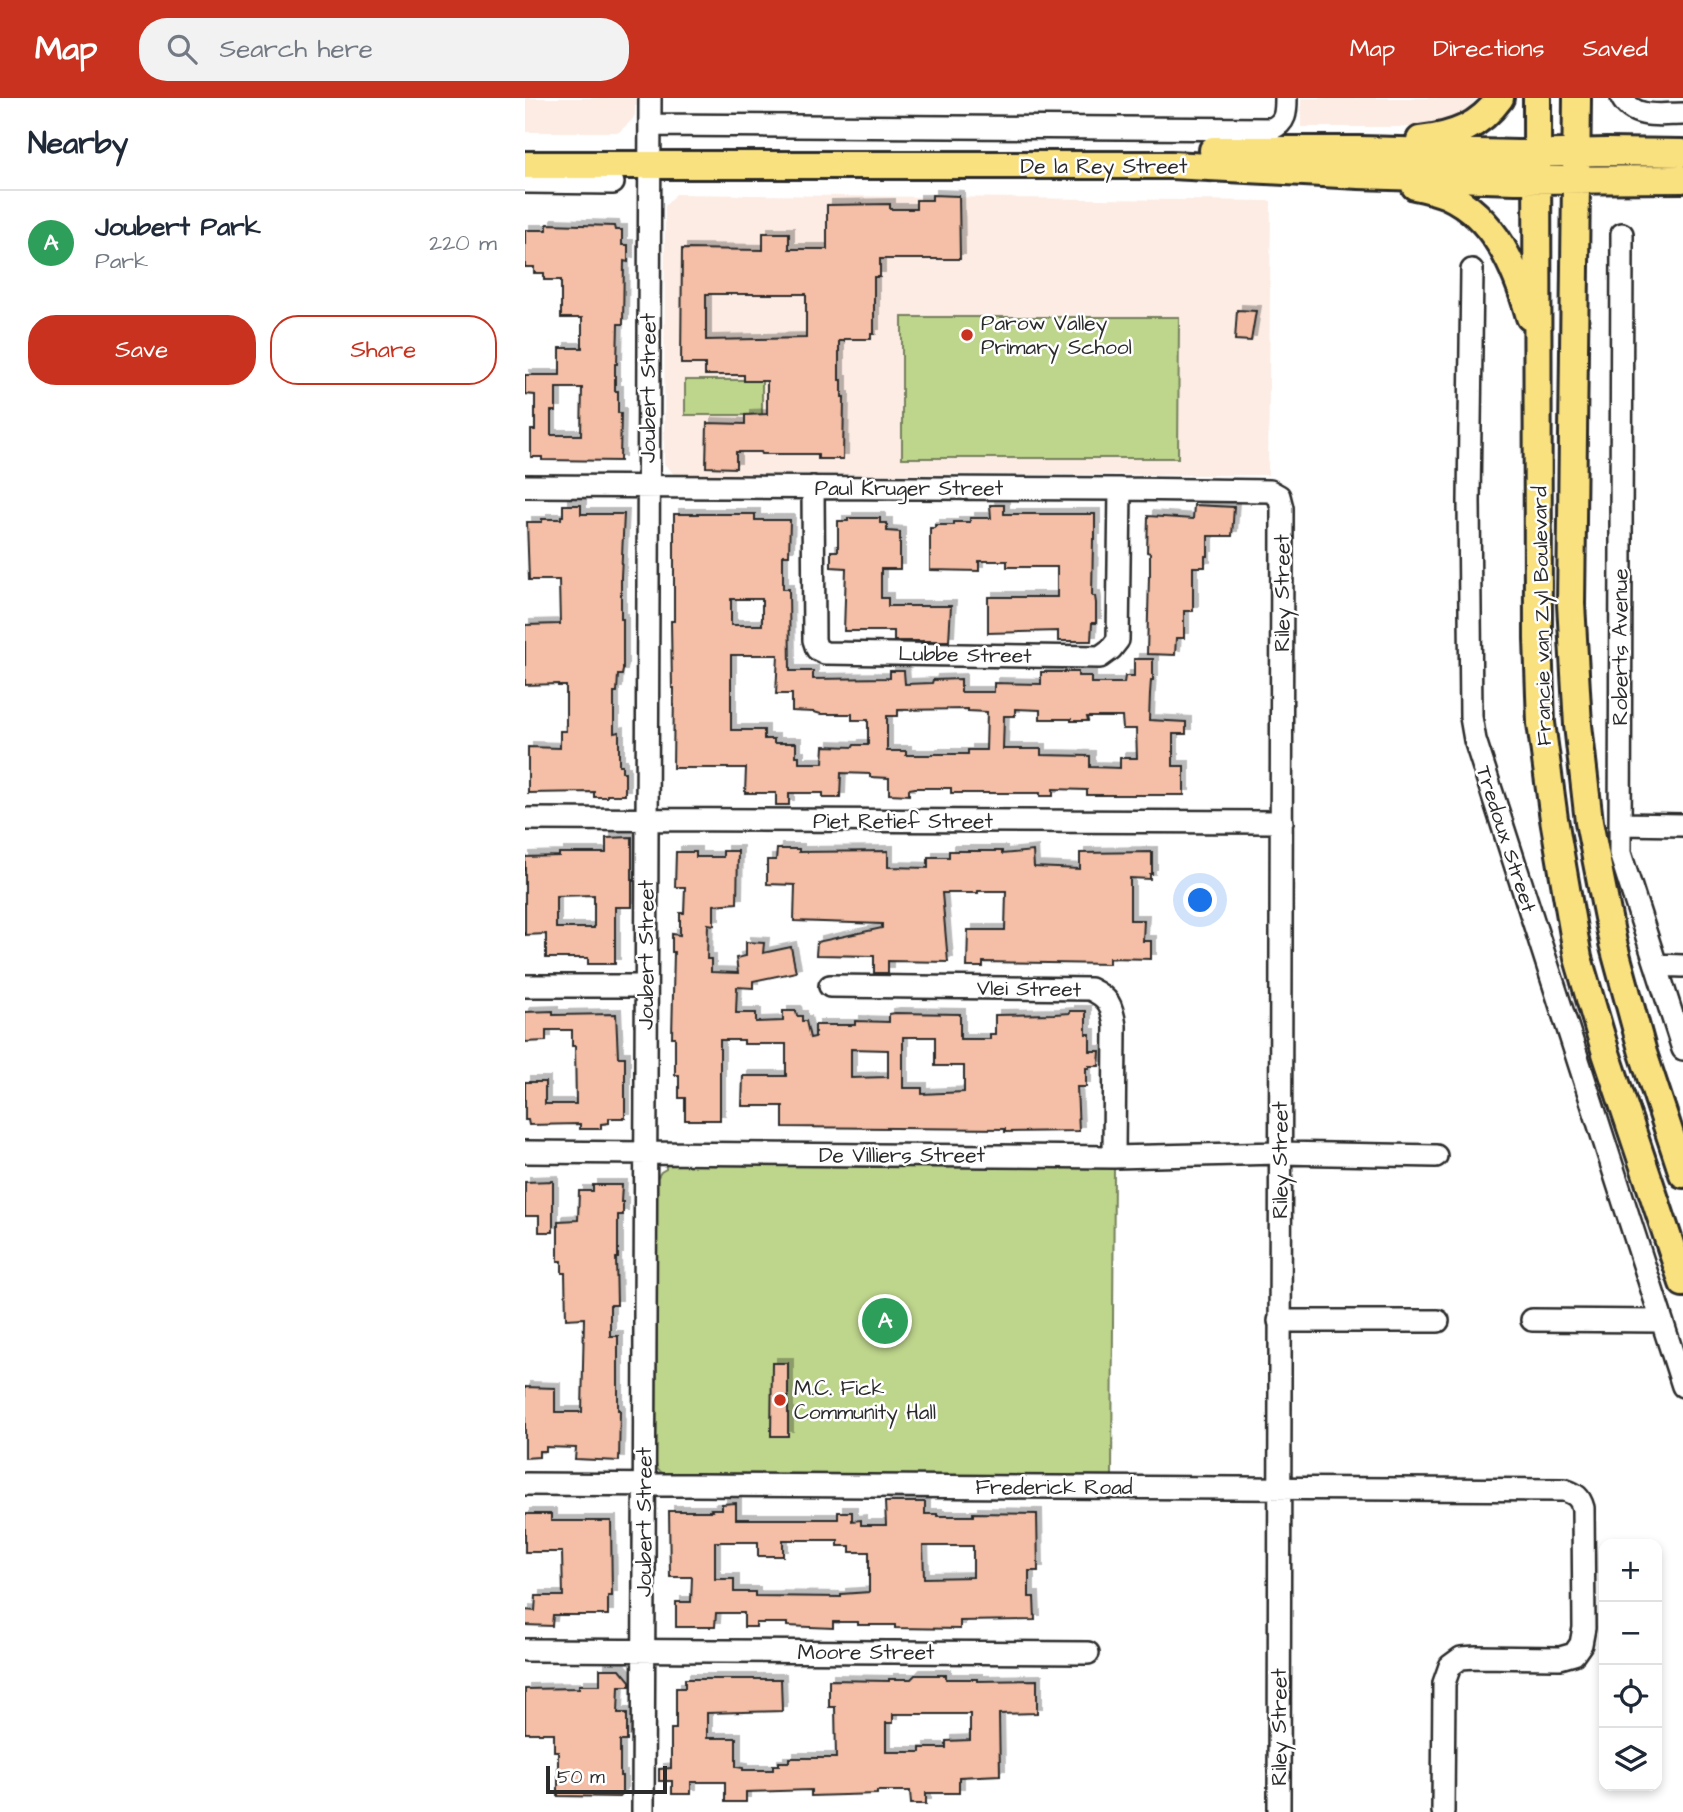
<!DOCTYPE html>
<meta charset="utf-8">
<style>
:root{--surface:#fff;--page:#f2f2f3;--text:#1f2937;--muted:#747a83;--line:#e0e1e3;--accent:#c8321e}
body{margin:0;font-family:"Architects Daughter",sans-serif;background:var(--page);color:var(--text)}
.controls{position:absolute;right:21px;bottom:21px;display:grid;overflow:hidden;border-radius:14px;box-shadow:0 4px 10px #0003}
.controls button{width:63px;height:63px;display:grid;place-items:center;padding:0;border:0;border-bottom:2px solid var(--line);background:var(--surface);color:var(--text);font:35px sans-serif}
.scale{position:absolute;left:21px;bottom:18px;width:121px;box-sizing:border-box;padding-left:7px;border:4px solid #2b2b2b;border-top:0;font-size:19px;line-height:24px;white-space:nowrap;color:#2b2b2b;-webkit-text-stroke:5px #fff;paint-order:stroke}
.you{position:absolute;left:676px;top:803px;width:24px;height:24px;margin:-18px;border:5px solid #fff;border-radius:50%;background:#1a73e8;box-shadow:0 0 0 10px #1a73e833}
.badge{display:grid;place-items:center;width:46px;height:46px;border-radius:50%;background:var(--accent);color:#fff;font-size:23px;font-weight:700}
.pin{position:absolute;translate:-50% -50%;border:4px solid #fff;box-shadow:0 2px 7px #0006}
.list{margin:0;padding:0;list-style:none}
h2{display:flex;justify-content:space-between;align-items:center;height:91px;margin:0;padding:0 28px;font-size:30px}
h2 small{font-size:23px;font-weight:400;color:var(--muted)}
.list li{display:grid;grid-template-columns:46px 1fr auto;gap:21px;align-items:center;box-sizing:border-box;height:105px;padding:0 28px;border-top:2px solid var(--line)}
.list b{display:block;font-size:26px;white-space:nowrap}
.list p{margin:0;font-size:23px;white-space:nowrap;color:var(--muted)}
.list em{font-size:23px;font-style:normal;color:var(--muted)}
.actions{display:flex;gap:14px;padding:21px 28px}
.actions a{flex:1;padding:16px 0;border:2px solid var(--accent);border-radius:28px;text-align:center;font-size:24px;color:var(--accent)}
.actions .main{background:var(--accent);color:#fff}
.icon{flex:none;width:38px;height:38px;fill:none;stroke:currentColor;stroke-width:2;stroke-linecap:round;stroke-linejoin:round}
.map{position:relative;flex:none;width:1158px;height:1714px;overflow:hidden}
header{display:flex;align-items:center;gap:42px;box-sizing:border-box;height:98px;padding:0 35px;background:var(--accent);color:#fff}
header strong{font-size:33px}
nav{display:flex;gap:38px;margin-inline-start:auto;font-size:24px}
.search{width:490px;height:63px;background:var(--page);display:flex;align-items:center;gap:18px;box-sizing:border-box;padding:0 24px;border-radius:28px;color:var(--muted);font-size:26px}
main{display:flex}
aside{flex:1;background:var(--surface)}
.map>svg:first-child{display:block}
.built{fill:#fcece4}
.green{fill:#bed58c;stroke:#74805c;stroke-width:2}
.building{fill:#f4bfa6;stroke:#2b2b2b;stroke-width:2;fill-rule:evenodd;filter:url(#shadow)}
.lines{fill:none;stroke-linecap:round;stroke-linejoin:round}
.minor-casing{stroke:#2b2b2b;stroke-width:26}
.major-casing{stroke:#2b2b2b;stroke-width:32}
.minor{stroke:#fff;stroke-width:21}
.major{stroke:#fae180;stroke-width:26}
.poi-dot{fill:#c8321e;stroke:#fff;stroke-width:2.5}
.labels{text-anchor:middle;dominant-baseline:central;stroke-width:5;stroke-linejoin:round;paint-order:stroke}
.street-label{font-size:21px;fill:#2b2b2b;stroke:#fff}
.poi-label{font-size:21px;fill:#2b2b2b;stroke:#fff;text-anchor:start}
</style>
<header>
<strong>Map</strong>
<div class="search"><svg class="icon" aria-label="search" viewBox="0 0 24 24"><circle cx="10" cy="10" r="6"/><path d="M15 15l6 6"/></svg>Search here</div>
<nav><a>Map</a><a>Directions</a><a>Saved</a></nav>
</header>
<main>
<aside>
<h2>Nearby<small></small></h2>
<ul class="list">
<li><span class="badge" style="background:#2e9e5b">A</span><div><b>Joubert Park</b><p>Park</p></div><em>220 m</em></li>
</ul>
<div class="actions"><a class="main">Save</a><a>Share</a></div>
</aside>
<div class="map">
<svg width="1158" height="1714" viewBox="0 0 1158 1714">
<defs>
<filter id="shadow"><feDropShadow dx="5" dy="-5" stdDeviation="0" flood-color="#0004"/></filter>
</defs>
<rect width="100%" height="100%" fill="#fff"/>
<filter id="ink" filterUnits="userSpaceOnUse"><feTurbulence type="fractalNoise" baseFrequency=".0143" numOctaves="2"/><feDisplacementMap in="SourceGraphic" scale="14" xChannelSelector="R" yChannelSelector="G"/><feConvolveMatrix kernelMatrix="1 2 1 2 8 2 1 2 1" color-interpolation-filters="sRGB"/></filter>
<g filter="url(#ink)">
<path class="built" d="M0 0H117V8H110V17L107 22 94 34H0Z
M776 0H951V1L937 18 911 29H776Z
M151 96 746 103 743 377 149 376 139 366 140 108Z"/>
<path class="green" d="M377 219H654L653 360H377Z
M160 282H219L220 283 237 282V317H160Z
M141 1064 589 1069 587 1379 138 1375 133 1372 131 1366 132 1080 136 1074 141 1071Z"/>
<path class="building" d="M407 97 434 98 435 161H355V179H349V236H346V241H319V243H314V282H317V299H319L318 361H293V356H237L236 354H211V370L181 369 182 325 220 326V317L242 316V283H219V277H180V266H156L157 151 238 152V135H264V151H302V107L365 106V111H391V102H407ZM181 196H281V240L181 242Z
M22 126 89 128 90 132H97V147H103V164L99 163 98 226H93L92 266H90V293H93V315H96L95 363 17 362V359H6V332H10V297L0 296V277H35V250H57V220H36V182H19V175H9V169H0V132H22ZM31 290H57L56 337H26V313H31Z
M712 212 731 213 726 243 710 242Z
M38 407H56V416H99L96 479V521H98V572L97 577H93L92 594H89V635L94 634V667H97V674H100V697H82V699H69V694L3 695V649L35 650V633H41V588H33V586L0 587V527L35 526 34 482H4L2 424H17V421H36V418H38Z
M465 407H479V416H570V441H568L567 498H570L571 505V525H567L566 543H533V533L463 535V499H532V469H482V463H454V473L405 472V430H410V427H429V424H445V420H466Z
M669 407 709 409 707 438H683V458H680V469H668V513H659V540H651L650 557 622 556 624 478H625V455L622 454 623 418 668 421Z
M149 416H230V422H265L264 457H258V491H264L265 573H288V581L365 580V573H379L380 586 407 585 408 582 436 581V594H469V585L516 586V574H553V578H566V585H599L600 578H609V561H628V582H626L625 596 624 622 661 624V636H648V668H659V697H562V692L528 691V698H515V695H426V690H390L384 691V697L364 696V680L345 679V676L316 675 315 700H298V695H264V707H251V695H220L221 670H148L149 590H147L146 523H149ZM206 501H237V527H206ZM206 557H253L251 596H267V613L289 614 296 616H327V622H343V647H329L328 649 299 648 298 665H274V658H271V645H249V641H239V632H206ZM443 611V613L462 614 461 652H443V656H407V657H381V653H362V618H373V612ZM490 611 515 612V621H546V623H563L562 619H597L598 631H611L612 660H595V670L565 669V658L516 657V651H478L479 618H490Z
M323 420H355V425H362V433L375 434V471H356V500H363V508H426L424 543H369V533H319L321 470 306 469V453H313V423H323Z
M107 739V809H90V866H63V860H21V836L0 837V759L34 758V755H81V740ZM69 797V830H31V798Z
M252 751H274V754L363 753V769L403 770V759H424V753H477V756L508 753 509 769 555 771V755L627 754V776H625V781L605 780V822H619L618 843H626V861L584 860V866L458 864V869H442L443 832H480L481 793H453V795H417L423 864 363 863V875H349V858L291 857 292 844 357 830V826L269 823 270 787 242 786V762H251Z
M198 753H213L212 805 189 807V827L183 826 182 861H186V874L213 875 211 860 221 858V844L239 845 238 855 266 849 271 874 228 883V890L212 889 211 915H231V924L258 923V913H271L272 918H277V923H281L285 940 290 939V927H330V923L364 924V916L370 915 435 916V941H465V936H470V917L529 916 545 915V913H561V936H565V953H575L574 968H564V970H561V989H552L554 1033 480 1034V1031L258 1029V1008H217L218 978H261V946H219V942H195V1022H160V1000H154V977H150V939H147L149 854H147V836L155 837V815H159L160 789H150L151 754H171V759H198ZM378 939H410V968H439V994L397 996V990H378ZM326 951 363 952V979L326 980Z
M28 913V917L91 916 93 959H100V1020H84V1025L76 1026V1031H55V1026L4 1027 3 1022H0V984H20V1006H51L50 948H47V932H21V943L0 944V914Z
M28 1083V1134H14V1118H0V1084Z
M68 1087H97L96 1104H98V1117H93V1160H91L92 1207H85V1238H93V1312H95L94 1363 50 1361 51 1350 21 1349V1353H14V1359L0 1360V1289L30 1290V1314H57L59 1220 41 1221 40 1175H37V1163H33V1123L53 1122 54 1093H68Z
M247 1265H263V1338H246Z
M360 1404H400V1416H412V1418H448V1415L512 1416 513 1473H504V1499H509L510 1522 435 1523V1531L370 1530V1527H333V1524H308V1530L262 1528V1525H231V1529H219V1515H191L190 1529H151V1504H166L167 1479H145L144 1413H187L186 1411H197V1406L211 1405V1421H313V1414H327V1423L336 1422V1427H361ZM258 1442H313V1448H325V1454H344V1494L316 1496V1499L230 1498V1494H209V1481H190V1444H233V1458H258ZM398 1448H448V1479L399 1480Z
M0 1416H26V1423H86L87 1498H83V1517H28L27 1528 0 1527V1512L10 1513 11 1498H38L37 1454H0Z
M75 1571H95L105 1583V1588H94L93 1615H102V1643H95V1678H97V1696L94 1699 33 1698V1653H29V1635H0V1591L54 1590V1587H75Z
M390 1577H421V1581H452V1583L512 1582V1615L474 1616 475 1677 434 1679V1695H401V1706H386L385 1693H352V1696L286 1698V1692L221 1694V1704H200V1684H166V1696H147V1683H134V1671L146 1670V1631H151V1590H160V1581H256L257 1613 182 1615V1640H211V1669L218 1670V1672H248V1667H254V1664H264V1660H311L310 1609H304V1582L364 1583V1581H386ZM368 1616H445V1642L421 1643V1650H395V1654H361V1625H368Z"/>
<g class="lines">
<g class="minor-casing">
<path id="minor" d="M1097 0C1109 22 1137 16 1158 16
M125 27 746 31C761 25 761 14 761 0
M0 84 88 85
M1097 136 1095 755 1158 951
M947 172 944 403 946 619 950 642 1158 1288
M0 388 595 391 745 393 754 398 757 410 754 1714
M288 389 289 542 292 551 300 555 575 559 586 551 593 542 595 391
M0 721 757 724
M1095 726 1158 727
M1131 867 1158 868
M0 888H120
M305 888 565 891C584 900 587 907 590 928L589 1059
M0 1054 589 1059 755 1055 911 1058
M1007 1222 1136 1223
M754 1223H913
M0 1386 1039 1392C1051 1396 1055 1399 1058 1410L1059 1530 1056 1546 1049 1556 1035 1560 951 1559 936 1560 925 1568 919 1585 918 1714
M0 1552 563 1555
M118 1714 125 0"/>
</g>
<g class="major-casing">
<path id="major" d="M1012 0 1013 541 1016 625 1029 721 1053 860 1081 955 1158 1185
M1052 0 1046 506 1053 627 1064 724 1088 845 1118 955 1158 1076
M895 42C929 38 954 29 975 0
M688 52H835L992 56 1082 54 1158 55
M0 67H646L834 77 991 82 1158 81
M890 88C900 90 912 93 922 97 970 119 992 172 1005 219"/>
</g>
<use href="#minor" class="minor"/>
<use href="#major" class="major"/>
</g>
</g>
<g class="poi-dot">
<circle cx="442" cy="237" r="7"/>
<circle cx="255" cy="1302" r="7"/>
</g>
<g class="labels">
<g class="street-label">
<text x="579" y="68">De la Rey Street</text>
<text transform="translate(123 290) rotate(-90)">Joubert Street</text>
<text x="384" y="390">Paul Kruger Street</text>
<text transform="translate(757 495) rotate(-90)">Riley Street</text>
<text transform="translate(1017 518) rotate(-91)">Francie van Zyl Boulevard</text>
<text transform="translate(1095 549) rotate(-90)">Roberts Avenue</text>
<text transform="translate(440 557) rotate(1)">Lubbe Street</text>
<text x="378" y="723">Piet Retief Street</text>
<text transform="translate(981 741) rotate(72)">Tredoux Street</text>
<text transform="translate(121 857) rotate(-90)">Joubert Street</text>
<text transform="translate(504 891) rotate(1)">Vlei Street</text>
<text x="377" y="1057">De Villiers Street</text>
<text transform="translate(755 1062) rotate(-90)">Riley Street</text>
<text x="529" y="1389">Frederick Road</text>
<text transform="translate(119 1424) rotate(-90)">Joubert Street</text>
<text x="341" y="1554">Moore Street</text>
<text transform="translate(754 1629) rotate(-90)">Riley Street</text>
</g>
<g class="poi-label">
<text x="456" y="225">Parow Valley<tspan x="456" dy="24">Primary School</tspan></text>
<text x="269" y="1290">M.C. Fick<tspan x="269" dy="24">Community Hall</tspan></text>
</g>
</g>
</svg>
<div class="controls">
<button>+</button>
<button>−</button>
<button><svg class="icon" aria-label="locate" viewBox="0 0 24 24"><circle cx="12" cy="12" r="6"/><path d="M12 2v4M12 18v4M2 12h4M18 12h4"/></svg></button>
<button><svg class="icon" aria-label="layers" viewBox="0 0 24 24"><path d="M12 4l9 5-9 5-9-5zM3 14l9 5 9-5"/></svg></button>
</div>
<div class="scale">50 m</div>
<div class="you"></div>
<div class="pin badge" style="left:360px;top:1223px;background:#2e9e5b">A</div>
</div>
</main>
